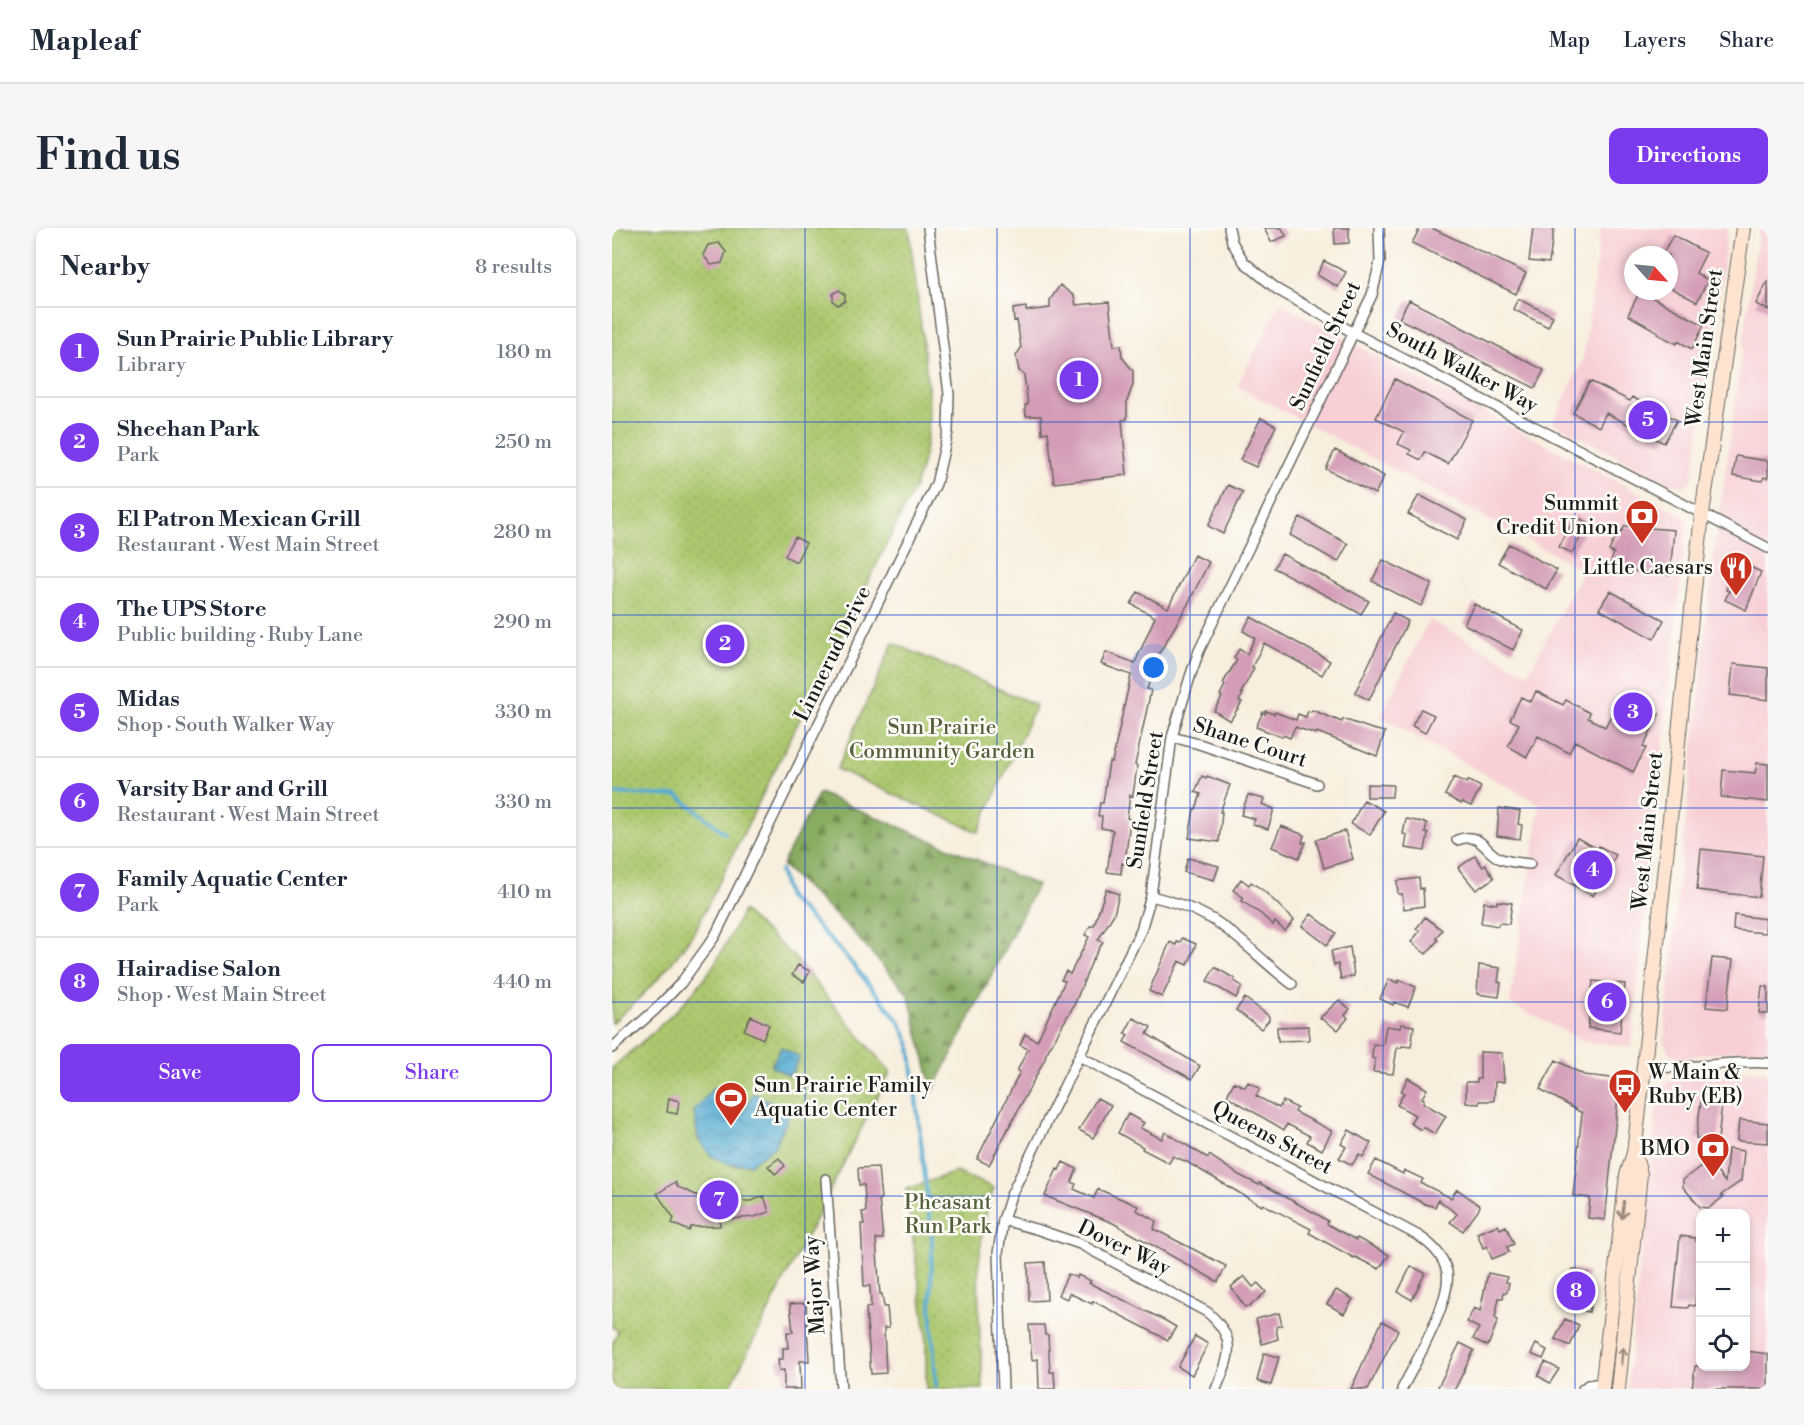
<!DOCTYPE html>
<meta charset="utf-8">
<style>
:root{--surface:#fff;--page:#f6f6f7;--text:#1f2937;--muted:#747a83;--line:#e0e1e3;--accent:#7c3aed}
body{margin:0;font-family:"Libre Bodoni",serif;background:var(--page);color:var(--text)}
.controls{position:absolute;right:18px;bottom:18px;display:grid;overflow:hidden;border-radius:12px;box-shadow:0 3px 9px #0003}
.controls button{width:54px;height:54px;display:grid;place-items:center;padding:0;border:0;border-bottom:2px solid var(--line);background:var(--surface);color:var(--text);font:30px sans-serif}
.compass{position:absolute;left:1012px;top:18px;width:54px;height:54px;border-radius:50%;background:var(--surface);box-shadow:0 3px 9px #0003;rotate:117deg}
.you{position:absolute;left:542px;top:440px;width:21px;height:21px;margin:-15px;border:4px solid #fff;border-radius:50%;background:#1a73e8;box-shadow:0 0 0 9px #1a73e833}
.badge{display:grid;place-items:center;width:39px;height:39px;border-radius:50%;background:var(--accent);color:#fff;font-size:20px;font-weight:700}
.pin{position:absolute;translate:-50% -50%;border:3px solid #fff;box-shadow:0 2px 6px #0006}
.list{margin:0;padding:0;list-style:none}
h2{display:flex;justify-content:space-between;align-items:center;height:78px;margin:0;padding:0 24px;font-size:26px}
h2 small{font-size:20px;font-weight:400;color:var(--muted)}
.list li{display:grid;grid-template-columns:39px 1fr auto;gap:18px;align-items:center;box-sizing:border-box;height:90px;padding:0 24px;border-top:2px solid var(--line)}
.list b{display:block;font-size:22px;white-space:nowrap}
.list p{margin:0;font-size:20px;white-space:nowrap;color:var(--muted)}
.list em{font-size:20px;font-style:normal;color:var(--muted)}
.actions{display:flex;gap:12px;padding:18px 24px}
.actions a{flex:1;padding:14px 0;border:2px solid var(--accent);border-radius:12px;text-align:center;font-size:21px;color:var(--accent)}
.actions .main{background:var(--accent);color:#fff}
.icon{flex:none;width:33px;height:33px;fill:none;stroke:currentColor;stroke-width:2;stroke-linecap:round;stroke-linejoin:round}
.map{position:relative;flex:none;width:1156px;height:1161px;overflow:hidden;border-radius:12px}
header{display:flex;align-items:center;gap:36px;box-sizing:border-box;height:84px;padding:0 30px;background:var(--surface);border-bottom:2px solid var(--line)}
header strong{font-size:28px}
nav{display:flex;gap:33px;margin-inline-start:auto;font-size:21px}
.intro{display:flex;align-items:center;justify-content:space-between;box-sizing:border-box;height:144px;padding:0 36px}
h1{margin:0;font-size:42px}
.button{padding:15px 27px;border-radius:12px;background:var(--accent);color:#fff;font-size:21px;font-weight:700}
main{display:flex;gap:36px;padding:0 36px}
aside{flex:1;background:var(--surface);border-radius:12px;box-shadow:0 3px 9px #0003}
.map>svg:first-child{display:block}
.built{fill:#f7cfd4;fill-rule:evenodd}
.forest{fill:url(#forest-firs);stroke:#52643e;stroke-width:1.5}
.park{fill:url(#park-dots);stroke:#647244;stroke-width:1.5}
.water{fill:url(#water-waves);stroke:#386477;stroke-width:1.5}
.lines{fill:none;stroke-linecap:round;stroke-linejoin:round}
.stream{stroke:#55abd2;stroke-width:4}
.building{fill:#d49db7}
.street-casing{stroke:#696660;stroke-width:12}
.secondary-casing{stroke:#696660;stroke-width:16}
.street{stroke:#fff;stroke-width:9}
.secondary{stroke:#fde4d1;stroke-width:14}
.oneway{stroke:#988a80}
.grid{fill:none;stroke:#1d4ed8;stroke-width:1.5;stroke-opacity:0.55}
.labels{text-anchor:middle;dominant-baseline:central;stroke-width:5;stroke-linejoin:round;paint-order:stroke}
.street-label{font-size:21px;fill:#1c1c1c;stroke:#fdfcf7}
.poi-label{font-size:21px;fill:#1c1c1c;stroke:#fdfcf7;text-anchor:end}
.park-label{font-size:21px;fill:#55603c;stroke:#fdfcf7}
</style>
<header>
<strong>Mapleaf</strong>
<nav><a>Map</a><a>Layers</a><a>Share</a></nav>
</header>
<div class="intro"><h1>Find us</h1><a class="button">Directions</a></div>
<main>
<aside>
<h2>Nearby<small>8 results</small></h2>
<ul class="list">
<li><span class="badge">1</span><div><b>Sun Prairie Public Library</b><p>Library</p></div><em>180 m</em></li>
<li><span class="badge">2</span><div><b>Sheehan Park</b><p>Park</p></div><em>250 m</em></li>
<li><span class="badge">3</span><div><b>El Patron Mexican Grill</b><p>Restaurant · West Main Street</p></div><em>280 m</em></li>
<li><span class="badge">4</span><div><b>The UPS Store</b><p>Public building · Ruby Lane</p></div><em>290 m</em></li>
<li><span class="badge">5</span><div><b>Midas</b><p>Shop · South Walker Way</p></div><em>330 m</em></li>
<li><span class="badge">6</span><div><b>Varsity Bar and Grill</b><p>Restaurant · West Main Street</p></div><em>330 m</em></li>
<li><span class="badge">7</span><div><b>Family Aquatic Center</b><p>Park</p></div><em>410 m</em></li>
<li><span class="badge">8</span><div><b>Hairadise Salon</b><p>Shop · West Main Street</p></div><em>440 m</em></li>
</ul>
<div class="actions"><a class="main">Save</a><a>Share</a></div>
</aside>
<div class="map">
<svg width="1156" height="1161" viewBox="0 0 1156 1161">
<defs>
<pattern id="forest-firs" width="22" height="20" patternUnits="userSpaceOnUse" patternTransform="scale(1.5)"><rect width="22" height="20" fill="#88ac60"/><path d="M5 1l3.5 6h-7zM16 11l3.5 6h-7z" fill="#6e8b4e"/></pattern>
<pattern id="park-dots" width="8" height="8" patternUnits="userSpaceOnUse" patternTransform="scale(1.5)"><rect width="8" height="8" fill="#abc76d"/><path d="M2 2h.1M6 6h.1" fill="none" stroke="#93aa5e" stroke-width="1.8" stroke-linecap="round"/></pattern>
<pattern id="water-waves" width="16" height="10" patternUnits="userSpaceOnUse" patternTransform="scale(1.5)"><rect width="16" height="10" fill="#55abd2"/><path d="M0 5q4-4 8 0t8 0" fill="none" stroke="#468aaa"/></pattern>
</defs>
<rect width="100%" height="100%" fill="#fdfcf7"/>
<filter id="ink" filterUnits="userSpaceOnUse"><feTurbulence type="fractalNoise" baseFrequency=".0167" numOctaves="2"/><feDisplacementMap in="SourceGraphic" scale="12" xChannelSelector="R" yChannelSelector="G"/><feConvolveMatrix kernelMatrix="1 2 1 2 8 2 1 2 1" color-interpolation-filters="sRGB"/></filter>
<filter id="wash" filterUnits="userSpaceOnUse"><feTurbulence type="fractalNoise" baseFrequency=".008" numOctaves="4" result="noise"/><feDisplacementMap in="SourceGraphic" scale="24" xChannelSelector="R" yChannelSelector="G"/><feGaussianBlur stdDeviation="1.35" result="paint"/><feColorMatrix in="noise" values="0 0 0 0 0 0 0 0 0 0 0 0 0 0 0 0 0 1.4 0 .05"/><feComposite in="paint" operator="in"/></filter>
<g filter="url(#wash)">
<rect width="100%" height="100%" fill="#f8eedd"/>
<path class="built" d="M989 0H1116L1082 243 1080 252 1072 258 1059 256 941 195 971 132ZM1021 27H1057V63H1021Z
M1147 0H1156V824L1126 822 1068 830 1057 825 1052 814 1065 674 1101 334Z
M668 75 780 137 1066 285 1075 292 1019 819 972 813 898 776 928 576 768 489 817 392 916 446 971 342 625 158Z
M1137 842 1156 844V1161H1015L1046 867 1053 856 1060 851ZM1088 986H1134V1138H1088Z"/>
<path class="forest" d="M207 565 425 657 321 863 296 766 237 700 170 637Z"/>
<path class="park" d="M0 0H297C301 35 306 71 310 106 317 162 324 207 302 261L86 697C63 736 34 765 0 795Z
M281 415 424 477 366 604 225 541Z
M131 683 181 728 278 844 117 1161H0V1116L6 1103 0 1099V840C34 810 70 782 97 744 110 725 120 704 131 683Z
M344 944 382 960C358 1024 368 1094 371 1161H314V1106L294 961Z"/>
<path class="water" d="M169 819 188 829 178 848 159 838Z
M114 855 122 874 110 879 108 883 127 893 141 865 179 884 162 919 138 936 120 937 99 928 86 911 82 883 100 861Z"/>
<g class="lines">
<path class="stream" d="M0 565 66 568 113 605
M168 643 176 670 192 684 237 732 287 793 298 817 320 1011 319 1080 324 1159"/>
</g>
<g id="blocks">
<path class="building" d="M652 0H670L674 8 659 14Z
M722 0H737V15L723 16Z
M808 0H820L914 45 904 66 800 15Z
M921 0H942L937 35 917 33Z
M1061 7 1094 25 1084 45 1096 52 1085 74 1057 59V27H1050Z
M107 15 114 24 110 35 99 37 91 27 96 17Z
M712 33 734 44 726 59 705 47Z
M1156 52V82L1144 76Z
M448 57 462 68 464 77 497 74 502 118 509 117 510 129 521 143V157L515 173V191L510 192 515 247 442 255 436 204 430 205 429 188H414L413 177H416L412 147 407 143 404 128 409 120 405 92 402 93 401 81 414 79V83L438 80V72Z
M227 62 233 67V73L226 77 221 73V66Z
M1028 63 1092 97 1080 121 1066 113 1065 116 1045 106 1046 104 1016 87Z
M906 71 941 88 936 99 901 81Z
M797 72 932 142 923 160 848 123 839 116 817 104 816 105 787 91Z
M783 151 860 192 836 236 813 224 809 232 797 226 799 222 786 216 792 204 764 190Z
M978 153 1018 173 1020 169 1065 192 1052 215 994 185 987 199 961 185Z
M649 190 664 198 644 239 628 232Z
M723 222 772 248 763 266 714 241Z
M1124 228 1156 233V250L1152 249 1150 253 1121 248Z
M616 257 631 264 611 306 596 298Z
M807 267 855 292 845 312 796 286Z
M963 288 976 295 960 325 947 319Z
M688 289 736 316 726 334 678 307Z
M1013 298 1062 302 1058 347 1009 342 998 336 1002 325 997 323 1003 310 1005 311Z
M183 309 194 315 184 334 173 328Z
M897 316 945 342 934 361 886 335Z
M670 326 757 373 749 386 662 340Z
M582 327 597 334 576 376 548 424 535 461 539 462 523 537 525 538 521 568 518 567 515 590 518 591 513 636 510 635 509 646 495 644 501 602 489 600 490 588H486L488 575H491L497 534H500L519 447 489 436 494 424 523 435 543 389 519 376 526 364 556 380Z
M1120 331 1149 344 1134 382 1113 372 1117 363 1114 362 1121 346 1116 340Z
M771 332 820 356 809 378 760 353Z
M998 363 1052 392 1042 411 987 381Z
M862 376 911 402 901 422 852 396Z
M781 385 796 393 757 472 743 465Z
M639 389 718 433 710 447 652 415 640 439 642 440 629 465 631 466 627 473 630 474 618 493 602 483 610 469 608 467 613 457 611 455 625 432 622 430 627 421 635 426 643 410 631 403Z
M1121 436 1156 440V472L1118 467Z
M924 463 951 477 954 472 978 485 976 490 993 499 1010 466 1021 472 1024 466 1036 473 1033 478 1047 486 1031 519 1034 520 1021 544 963 513 957 525 926 508 915 529 896 518 907 496 898 492 909 469 919 474Z
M809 481 822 487 813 505 800 498Z
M700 482 730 494 731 491 760 501 773 504 765 528 705 504 704 506 683 499 678 510 671 507 670 509 644 499 651 484 653 486 654 483 662 486 663 484 684 492 686 486 694 489 696 483 699 484Z
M1145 535 1156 536V574L1109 569 1111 542 1143 545Z
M590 548 594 550 595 548 618 557 608 584H610L607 614 577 610 582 581H584L589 566 583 564Z
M842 549 855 555 856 552 869 559 859 578 850 574 849 576 833 567Z
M755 556 781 557 780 569H755Z
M636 567 652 571 650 576 662 581 656 601 641 596 643 591 629 587Z
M752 572 772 583 758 607 739 596Z
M887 580 908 583 906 596 910 597 908 611 885 608Z
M794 591 815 595 813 605H816L813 623 793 620 795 607 791 606Z
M669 598 692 607 690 615 694 614 687 630 660 619Z
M733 603 741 631 712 640 704 612Z
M965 610 986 621 987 618 1004 627 981 668 944 647Z
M1089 621 1151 628 1147 669 1085 662Z
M863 628 871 639 874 637 882 650 864 662 846 640Z
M576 630 607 638 602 652 572 644Z
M807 650 808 661 811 660 812 678 792 681 790 666H786L785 653Z
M629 651 637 657 639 654 652 663 682 692 673 703 663 694 661 697 649 686 630 673 632 670 621 662Z
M494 661 507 666 502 686 486 712 491 714 480 733 463 775 433 828 434 829 377 937 365 931 408 844 405 843 416 821 408 817 413 806 425 813 453 753 449 752 454 743 458 746 477 709 473 707 478 698H482Z
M885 673 900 675 897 696 887 695 886 698 869 695 872 674 885 676Z
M699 686 724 705 715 717 690 698Z
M1122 687 1154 691 1153 705 1121 702Z
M813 689 830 702 824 710 826 712 814 726 799 714 808 703 804 701Z
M570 710 584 716 576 737 567 733 550 769 537 763 558 714 564 717 565 714 568 715Z
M738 719 742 748 729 751 726 736 722 737 719 723Z
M1100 730 1121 732 1115 781 1094 779Z
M186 737 198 743 192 754 180 747Z
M867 737 888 740 886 754 889 755 887 769 865 766Z
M603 739 623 751 622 753 630 758 624 770 595 753Z
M777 751 786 755 787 752 804 759 796 779 782 774 781 777 768 771Z
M981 753 1013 756 1008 804 976 800Z
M1150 758 1156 759V786L1147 785Z
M633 770 657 788V792L649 801 624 782Z
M727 772 738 781 733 787 736 790 726 802 708 790Z
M139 788 157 797 151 811 132 802Z
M521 790 539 799 535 806 588 838 580 851 512 814 516 807 513 805Z
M789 796 802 798 799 819 790 818 789 820H785L781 846 761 844 763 831 760 830 761 816 771 817 774 798 788 800Z
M696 798 697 812 666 813 665 799Z
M868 824 890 825 892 854H883L882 873H868L867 876 854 875V854H865V851H868Z
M944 832 972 847 1008 851 993 992 976 990 978 970 961 968 970 885 928 861Z
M796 850 815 861 810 870 812 871 811 875 834 888 823 906 811 899 809 902 798 895 803 887 785 877 792 865 789 863Z
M622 854 633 859 636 854 648 860 644 868 667 880 671 873 685 880 683 884 720 903 710 922 695 914 698 908 675 896 672 902 615 868Z
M57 870 67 873 65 886 55 884Z
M485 870 499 877 481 910 467 902Z
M1089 873 1110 875 1106 912 1084 910Z
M516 886 532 895 528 900 550 911 553 904 596 930 597 927 627 947 647 957 648 955 708 988 716 993 715 996 744 1012 745 1010 777 1027 767 1041 743 1029 742 1030 697 1005 699 1001 651 976 650 978 641 973 575 934 561 928 557 935 530 921 531 919 506 905Z
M1127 892 1156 895V915L1125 913Z
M737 902 759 915 751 929 747 926 740 937 727 930 734 919 729 916Z
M1116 921 1132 923 1129 953 1109 967 1111 969 1097 980 1088 979 1071 959V952L1090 937 1101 939 1113 954Z
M167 930 173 938 163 946 156 938Z
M764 932 791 946 792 942 811 951 809 955 839 970 845 961 868 978 866 983 851 1003 838 994 845 986 826 972 823 979 813 976 756 946Z
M451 934 465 941 460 954 464 956 462 961 482 970 486 961 526 978 524 982 544 993 542 1001 614 1038 606 1054 501 995 433 968 445 941 447 942Z
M266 939 269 971H267L271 1011H264L268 1066H270L272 1079H275L277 1100H272L274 1145 259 1146 254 1080 259 1079 258 1058H252L249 996H252L250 984H254L252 957H247L246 940Z
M63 954 66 959 122 984 121 973H139L152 968 157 984 142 989 108 992V998L79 999 77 1003 60 995 62 990 45 966Z
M886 997 888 1001 894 998 902 1016 895 1019 897 1024 880 1031 875 1018 871 1020 865 1005Z
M1068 1008 1083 1010 1084 1013H1089L1083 1078 1077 1077 1076 1080 1061 1079Z
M433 1034 435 1072 417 1073 416 1035Z
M799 1038 813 1045 800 1072 786 1064Z
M961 1041 976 1045 972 1061 982 1064 977 1084 953 1078Z
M876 1045 895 1049 894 1054 897 1055 895 1064H892L891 1070H887L883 1090 886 1092 876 1118 861 1111 867 1100 855 1094 862 1080 868 1083Z
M456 1046 465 1050 466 1047 479 1053 477 1055 554 1093 564 1099 556 1112 481 1073 480 1076 457 1065 455 1071 446 1067Z
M632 1048 641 1059 646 1055 654 1064 637 1079H633L619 1059Z
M724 1062 741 1071 732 1086 715 1076Z
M194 1075 197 1133H188L189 1161H172V1142L167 1143 166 1131H171V1120H176L175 1104H181L178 1076Z
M667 1085 670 1097 664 1099 666 1111 650 1116 644 1091Z
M953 1091 967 1097 958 1118 943 1111Z
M770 1093 786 1102 756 1161H739Z
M417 1097H432L433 1107H436L438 1144H442L443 1161H427L426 1131 420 1132Z
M583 1108 596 1116 580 1147 566 1139Z
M848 1115 862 1122 843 1161H825Z
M924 1116 935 1122 931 1131 919 1126Z
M1134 1123 1156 1126V1161H1080L1083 1138H1134Z
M652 1125 667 1129 659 1157 645 1153Z
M933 1134 947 1141 938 1155 926 1148Z"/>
</g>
</g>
<g filter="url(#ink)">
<use href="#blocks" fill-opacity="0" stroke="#696660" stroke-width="1.5"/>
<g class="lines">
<g class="street-casing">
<path id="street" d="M617 0 620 14 632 34 666 62 742 105 1156 320
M560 509 587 516 705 556
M845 612C871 603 871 624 889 631 898 634 909 635 918 636
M539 668C560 673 581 680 600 691 628 708 653 736 680 756
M0 820 43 782 69 755 103 708 324 256 336 204 337 166 316 0
M467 828 807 1008C820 1017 831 1027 835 1044 840 1072 803 1135 790 1161
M1032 838C1075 843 1114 832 1156 835
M214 951 229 1161
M391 992 427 1002 468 1016 595 1084C626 1110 618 1128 604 1161
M391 1161 386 1025 391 992 399 967 529 702 539 668 560 509 578 449 587 423 622 350 760 67 768 33 767 0
M971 1161 976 1157 990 1155"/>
</g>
<g class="secondary-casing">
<path id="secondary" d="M990 1161 1015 947 1022 925 1032 838 1090 286 1131 0
M1006 1161 1028 946 1022 925"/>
</g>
<use href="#street" class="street"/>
<use href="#secondary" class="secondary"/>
</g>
<defs><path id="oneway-shaft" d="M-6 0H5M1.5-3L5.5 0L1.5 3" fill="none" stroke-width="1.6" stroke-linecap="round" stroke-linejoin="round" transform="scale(1.5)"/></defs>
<g class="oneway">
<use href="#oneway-shaft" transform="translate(1011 982) rotate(97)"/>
<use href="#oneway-shaft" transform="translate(1010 1128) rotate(-83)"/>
</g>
</g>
<path class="grid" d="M193 0V1161M385 0V1161M578 0V1161M771 0V1161M963 0V1161M0 194H1156M0 387H1156M0 580H1156M0 774H1156M0 968H1156"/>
<defs>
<g id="bank-pin" transform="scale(1.725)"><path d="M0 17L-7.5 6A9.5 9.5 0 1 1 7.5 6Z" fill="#c8321e" stroke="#fdfcf7"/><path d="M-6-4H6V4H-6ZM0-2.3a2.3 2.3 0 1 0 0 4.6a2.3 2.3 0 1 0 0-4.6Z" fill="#fff"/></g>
<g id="restaurant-pin" transform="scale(1.725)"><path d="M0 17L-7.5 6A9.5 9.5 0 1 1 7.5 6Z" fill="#c8321e" stroke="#fdfcf7"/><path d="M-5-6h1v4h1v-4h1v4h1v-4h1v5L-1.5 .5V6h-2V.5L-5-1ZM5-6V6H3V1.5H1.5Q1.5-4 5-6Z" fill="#fff"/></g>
<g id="bus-pin" transform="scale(1.725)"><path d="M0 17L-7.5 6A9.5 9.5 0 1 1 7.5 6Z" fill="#c8321e" stroke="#fdfcf7"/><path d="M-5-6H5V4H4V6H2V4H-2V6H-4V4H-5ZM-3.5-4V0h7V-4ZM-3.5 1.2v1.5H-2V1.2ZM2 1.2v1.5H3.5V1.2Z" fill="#fff"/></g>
<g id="stadium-pin" transform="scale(1.725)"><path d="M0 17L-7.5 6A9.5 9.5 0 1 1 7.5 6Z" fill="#c8321e" stroke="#fdfcf7"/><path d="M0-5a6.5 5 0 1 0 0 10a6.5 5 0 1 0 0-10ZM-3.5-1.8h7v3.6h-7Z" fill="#fff"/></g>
</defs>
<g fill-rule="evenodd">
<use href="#bank-pin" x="1030" y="288"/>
<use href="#restaurant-pin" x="1124" y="340"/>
<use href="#bus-pin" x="1013" y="857"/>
<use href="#stadium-pin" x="119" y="870"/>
<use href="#bank-pin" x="1101" y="921"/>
</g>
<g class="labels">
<g class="street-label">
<text transform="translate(714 118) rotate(-65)">Sunfield Street</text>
<text transform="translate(1093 120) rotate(-82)">West Main Street</text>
<text transform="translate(850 140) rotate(28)">South Walker Way</text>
<text transform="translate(221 426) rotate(-64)">Linnerud Drive</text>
<text transform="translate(638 515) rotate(18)">Shane Court</text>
<text transform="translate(534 572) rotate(-81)">Sunfield Street</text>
<text transform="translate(1036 603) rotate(-84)">West Main Street</text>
<text transform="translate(660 910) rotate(28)">Queens Street</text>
<text transform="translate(512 1020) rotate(26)">Dover Way</text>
<text transform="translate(203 1057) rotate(-94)">Major Way</text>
</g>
<g class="poi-label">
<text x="1007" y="276">Summit<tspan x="1007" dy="24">Credit Union</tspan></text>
<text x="1101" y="340">Little Caesars</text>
<text x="1036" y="845" text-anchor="start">W Main &amp;<tspan x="1036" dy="24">Ruby (EB)</tspan></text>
<text x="142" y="858" text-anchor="start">Sun Prairie Family<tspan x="142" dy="24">Aquatic Center</tspan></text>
<text x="1078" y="921">BMO</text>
</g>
<g class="park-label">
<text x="330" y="500">Sun Prairie<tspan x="330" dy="24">Community Garden</tspan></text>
<text x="336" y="975">Pheasant<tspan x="336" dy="24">Run Park</tspan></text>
</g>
</g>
</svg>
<div class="controls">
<button>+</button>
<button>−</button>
<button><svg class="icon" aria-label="locate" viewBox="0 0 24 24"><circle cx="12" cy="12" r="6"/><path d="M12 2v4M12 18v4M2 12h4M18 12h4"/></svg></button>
</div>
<svg class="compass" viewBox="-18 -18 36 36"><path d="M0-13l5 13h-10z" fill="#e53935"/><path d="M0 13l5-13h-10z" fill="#747a83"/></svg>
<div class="you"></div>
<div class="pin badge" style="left:467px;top:152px">1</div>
<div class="pin badge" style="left:113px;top:416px">2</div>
<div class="pin badge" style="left:1021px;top:484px">3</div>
<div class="pin badge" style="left:981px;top:642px">4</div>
<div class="pin badge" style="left:1036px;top:192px">5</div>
<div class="pin badge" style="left:995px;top:774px">6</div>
<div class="pin badge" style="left:107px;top:972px">7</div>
<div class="pin badge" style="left:964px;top:1063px">8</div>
</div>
</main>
